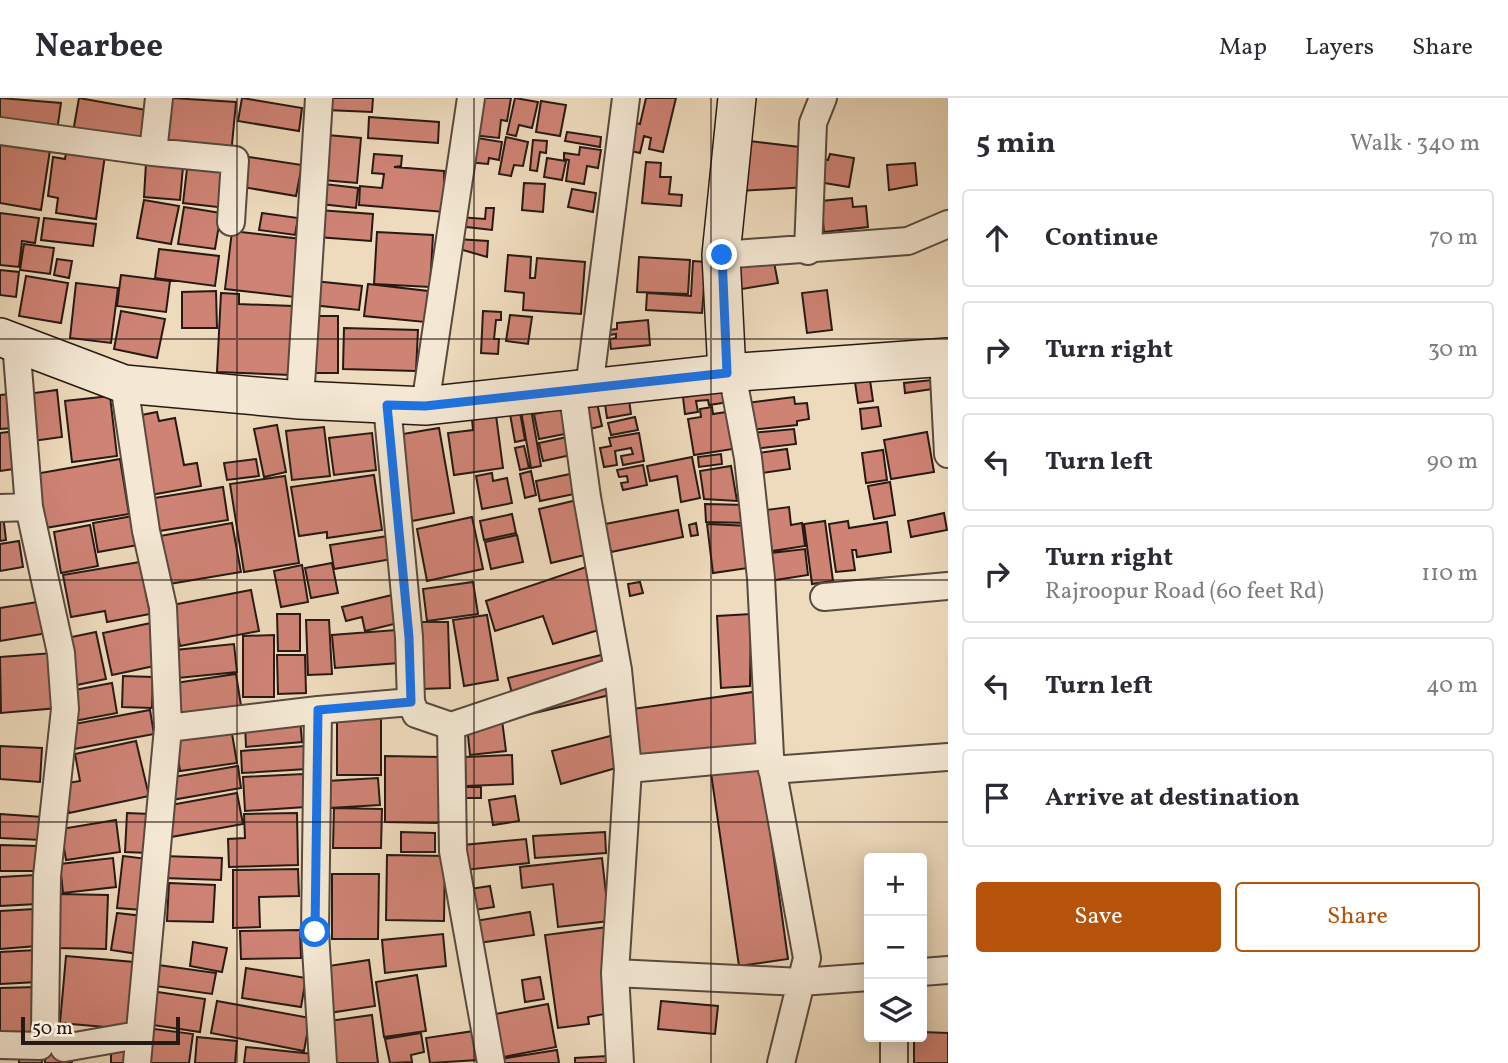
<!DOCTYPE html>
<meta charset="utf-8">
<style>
:root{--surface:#fff;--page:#f2f2f3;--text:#2b2b33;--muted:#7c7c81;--line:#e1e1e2;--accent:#b45309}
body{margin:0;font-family:Vollkorn,serif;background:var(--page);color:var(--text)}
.controls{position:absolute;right:21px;bottom:21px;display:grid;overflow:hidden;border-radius:7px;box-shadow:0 4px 18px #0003}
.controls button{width:63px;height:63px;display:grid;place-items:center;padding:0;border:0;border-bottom:2px solid var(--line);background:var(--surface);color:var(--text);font:35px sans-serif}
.scale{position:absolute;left:21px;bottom:18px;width:159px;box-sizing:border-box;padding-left:7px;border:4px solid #261a14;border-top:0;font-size:19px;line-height:24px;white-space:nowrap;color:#261a14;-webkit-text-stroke:5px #f4e8d4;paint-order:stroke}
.stop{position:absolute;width:21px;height:21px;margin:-16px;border:5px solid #1a73e8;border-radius:50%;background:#fff}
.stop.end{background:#1a73e8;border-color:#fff;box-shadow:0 2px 7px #0008}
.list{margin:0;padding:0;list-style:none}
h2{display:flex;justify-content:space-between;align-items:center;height:91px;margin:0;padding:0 28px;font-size:30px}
h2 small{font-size:23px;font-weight:400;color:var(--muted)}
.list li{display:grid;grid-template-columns:46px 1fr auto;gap:21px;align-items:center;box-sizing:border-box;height:98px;margin:0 14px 14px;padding:0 14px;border:2px solid var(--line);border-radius:7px}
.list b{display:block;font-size:26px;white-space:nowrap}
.list p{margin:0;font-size:23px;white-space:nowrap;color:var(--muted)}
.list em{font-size:23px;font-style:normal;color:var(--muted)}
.actions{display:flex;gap:14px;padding:21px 28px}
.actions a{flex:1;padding:16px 0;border:2px solid var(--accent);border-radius:7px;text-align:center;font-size:24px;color:var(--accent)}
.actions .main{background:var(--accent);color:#fff}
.icon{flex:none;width:38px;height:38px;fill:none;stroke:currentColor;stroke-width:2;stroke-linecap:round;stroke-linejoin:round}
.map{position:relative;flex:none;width:948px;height:965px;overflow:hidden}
header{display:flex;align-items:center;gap:42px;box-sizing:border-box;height:98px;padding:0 35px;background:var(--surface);border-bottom:2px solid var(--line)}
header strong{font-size:33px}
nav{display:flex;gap:38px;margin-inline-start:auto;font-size:24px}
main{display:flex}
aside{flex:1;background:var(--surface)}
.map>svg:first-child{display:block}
.building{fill:#cf8375;stroke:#261a14;stroke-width:2}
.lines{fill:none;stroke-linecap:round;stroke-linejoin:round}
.street-casing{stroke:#584a3e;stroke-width:30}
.secondary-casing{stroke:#261a14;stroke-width:40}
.street{stroke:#f4e8d4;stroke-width:26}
.secondary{stroke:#f4e8d4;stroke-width:37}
.route{stroke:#1a73e8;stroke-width:9}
.grid{fill:none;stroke:#261a14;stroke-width:2;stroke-opacity:0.55}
</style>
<header>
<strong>Nearbee</strong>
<nav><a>Map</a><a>Layers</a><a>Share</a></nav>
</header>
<main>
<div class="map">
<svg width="948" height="965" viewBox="0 0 948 965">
<rect width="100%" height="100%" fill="#eedbbd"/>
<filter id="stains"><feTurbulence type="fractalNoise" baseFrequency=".00286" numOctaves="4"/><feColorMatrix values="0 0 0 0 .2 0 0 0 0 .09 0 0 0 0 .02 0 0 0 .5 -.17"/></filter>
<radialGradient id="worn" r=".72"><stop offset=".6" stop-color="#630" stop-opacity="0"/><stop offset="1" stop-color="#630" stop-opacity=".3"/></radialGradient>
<path class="building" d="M0 0 61 5 57 33 0 25Z
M79 0 152 13 146 47 73 34Z
M171 0 236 4 231 57 167 51Z
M242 0 302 10 299 33 238 23Z
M326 0H373L372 14 326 12Z
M476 0H511L507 23 501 22 499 40 472 37Z
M515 0 538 4 532 30 519 27 516 38 507 36Z
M646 0H676L663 54 649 51 651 40 644 38 640 55 621 51 627 23 640 26Z
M541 3 566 7 560 38 536 34Z
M369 19 439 24 438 45 368 40Z
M567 34 601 39 600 49 565 43Z
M327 37 361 40 357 85 323 82Z
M471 39 502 44 499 62 489 60 488 66 467 64Z
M506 39 528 44 523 68 514 67 511 78 499 76Z
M533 42 547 43 546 55 540 54 537 73 530 72Z
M741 42 808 50V89L739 93Z
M0 45 50 52 41 112 0 105Z
M580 49 601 52 598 70 587 68 584 86 566 83 569 62 564 61V55L579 57Z
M67 50H106L96 121 56 115 58 100 48 98 53 59 65 61Z
M374 56 402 58 401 68 394 69 444 73 445 114 359 107 360 88 382 90 384 76 372 75Z
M830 56 854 60 849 89 818 84 823 61 828 62Z
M242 58 302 67 296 98 237 88Z
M547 60 566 63 562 82 544 79Z
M188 62 231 67 226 110 183 105Z
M646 64 661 65 660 79H671L669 96 682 97 681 108 642 105Z
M146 65 183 69 180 102 144 99Z
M915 65 917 87 889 92 887 67Z
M524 85 545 86 543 114 522 112Z
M324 86 358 90 356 110 321 106Z
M572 91 596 95 593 114 568 109Z
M852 100 853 109 866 108 868 129 824 134 821 103Z
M144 102 179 108 171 146 137 140Z
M184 109 221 115 215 151 178 146Z
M486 110H494L492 132 458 128 459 119 485 121Z
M318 112 373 116 371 143 317 139Z
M0 115 39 120 35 145 22 143 19 169 0 167Z
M262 115 298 120 295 137 259 132Z
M44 120 96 126 93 148 41 142Z
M232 133 301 141 294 199 225 191Z
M377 134 433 137 430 189 374 186Z
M456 141 488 143 487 159 456 150Z
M24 146 54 150 50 176 20 172Z
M159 151 219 158 215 188 155 180Z
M508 157 531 159 530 180H535L537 160 585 164 581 216 523 212 524 195 505 193Z
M639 159 690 162 688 196 637 194Z
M773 159 778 185 730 193 737 166Z
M57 161 72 163 69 180 54 177Z
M693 163 706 164 702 215 646 212 647 195 691 198Z
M0 172 19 174 16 199 0 197Z
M121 177 170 183 166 214 117 208Z
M26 178 68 185 61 225 19 218Z
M314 183 362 188 359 212 312 207Z
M76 185 118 190 111 245 70 240Z
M368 186 428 193 425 224 364 218Z
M827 192 832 232 807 235 802 195Z
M216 193 217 230H182V194Z
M221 195 239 196V206L293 208 290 277 217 274Z
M121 213 165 221 157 260 114 251Z
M483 213 501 214V222H496L494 241H499L498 256 481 255Z
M510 217 532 219 528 246 506 243Z
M314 218H338V275H314Z
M648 222 650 247 611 251 610 241 616 240V236L609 237V232L617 231V225Z
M344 230 418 232 416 273 343 271Z
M870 282 873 303 858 305 855 284Z
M932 282 933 291 905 295 904 285Z
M57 292 62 339 32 343 27 296Z
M727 292 729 304 709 307 708 302 696 303 698 314 685 316 683 299Z
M9 296 12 330 0 331V297Z
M110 298 117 358 72 364 65 303Z
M794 299 795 306 807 305 809 321 797 323V327L749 332 746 305Z
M629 302 631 316 607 320 605 306Z
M597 305 602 328 586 332 581 308Z
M712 309 713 316 733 313 739 350 694 357 688 321 701 319 700 311Z
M878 309 881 328 862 331 860 311Z
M565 310 570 335 539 341 534 316Z
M531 311 541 368 531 370 521 313Z
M157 314 159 323 175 320 184 367 197 365 201 388 145 398 131 319Z
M520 314 525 342 515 344 510 316Z
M496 317 503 370 454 377 448 335 473 332 472 321Z
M635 319 638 332 611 337 608 325Z
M277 327 286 374 264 379 254 331Z
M324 329 330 378 292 382 286 333Z
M439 330 454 415 412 423 397 337Z
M794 331 796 346 754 351 752 335Z
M15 333 21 370 0 373V335Z
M927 334 934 374 891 381 884 342Z
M372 335 376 372 334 377 329 340Z
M639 335 644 363 623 367 621 358 633 356 631 350 615 353 617 367 604 369 600 350 611 348 609 340Z
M567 339 571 357 543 363 539 345Z
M524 348 529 370 520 372 515 350Z
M787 351 790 371 762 375 759 355Z
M883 352 887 382 866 385 862 355Z
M721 356 722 366 699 369 698 359Z
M692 359 700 400 681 404 677 378 650 383 647 368Z
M120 361 129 416 45 430 35 376Z
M256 361 259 378 227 382 224 365Z
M643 367 647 387 623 392 621 385 628 384 627 378 619 379 617 372Z
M731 368 737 403 704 401 700 373Z
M531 373 536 397 525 400 520 376Z
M492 375 493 383 507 380 512 405 482 411 476 378Z
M575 375 579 395 540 403 536 383Z
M374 377 382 432 327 440V434L299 438 291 389Z
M285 378 299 465 244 474 230 386Z
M890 384 895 417 874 421 868 388Z
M223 389 228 422 153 434 148 401Z
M577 402 589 456 551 465 539 411Z
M705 406 748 407V425L706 424Z
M789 409 791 427 802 425 805 448 772 453 766 412Z
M678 412 683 439 611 454 605 426Z
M944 415 947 432 911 439 908 423Z
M512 416 516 435 484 442 480 423Z
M0 417H3L6 442 0 443Z
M133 418 138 447 98 454 93 425Z
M472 419 483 471 427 483 417 431Z
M825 423 833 483 812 486 804 426Z
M848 423 849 430 887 424 891 454 857 459 856 452H852L855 472 836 474 829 426Z
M232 425 241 474 169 486 160 438Z
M696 425 698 437 691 438 689 427Z
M707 426 751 428 755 469 713 475Z
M90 427 98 468 61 475 54 434Z
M517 437 523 464 491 471 485 444Z
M388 438 392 461 334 471 330 447Z
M19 443 23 469 0 473V446Z
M805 451 808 477 769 483 771 455Z
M140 464 150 516 107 524 105 513 71 519 63 477Z
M332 465 338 495 311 500 305 470Z
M302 467 308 504 281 509 274 473Z
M592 467 605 530 553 546 543 518 495 533 486 503Z
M473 484 478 516 427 523 423 491Z
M640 484 643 495 630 498 628 486Z
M251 492 259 533 180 548 172 507Z
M392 497 398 525 365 533 362 519 346 523 342 509Z
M44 503 48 535 0 543V510Z
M277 516H300V553H278Z
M751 516 750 588 721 590 717 518Z
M487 517 498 582 464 588 453 522Z
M306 522H329L332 576 308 577Z
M418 524H448L450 590 421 591Z
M151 525 159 567 112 577 103 535Z
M396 532 399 565 335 570 332 537Z
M96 534 106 581 72 588 62 541Z
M274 537V599H243V538Z
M234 546 237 574 178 580 175 552Z
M53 555 58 610 1 615 0 559Z
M605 556 614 596 518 619 508 580Z
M277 557H305L306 595 278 596Z
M236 576 242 614 181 624 175 585Z
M123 578 153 579 152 610 122 609Z
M112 585 117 615 74 623 69 593Z
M753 594 761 648 639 665 632 611Z
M150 612 154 636 74 651 69 627Z
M501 614 506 653 470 657 466 618Z
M337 620H381V677H337Z
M300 621 302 644 246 649 245 626Z
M230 624 237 665 180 673 174 633Z
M614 637 616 670 561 686 552 653Z
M136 643 149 698 69 715 62 686 80 683 75 656Z
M0 648 42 650 40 684 0 681Z
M305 648 307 671 242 675 241 653Z
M512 657 513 686 466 688 465 659Z
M385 658 441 659 440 725 385 724Z
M238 668 241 690 166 703 162 681Z
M761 668 788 861 739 868 711 675Z
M303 676 305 709 245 713 243 679Z
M378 680 380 707 329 710 327 683Z
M462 689H481V700H462Z
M237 695 243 726 171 739 165 708Z
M515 698 519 723 493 727 489 702Z
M334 710 382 711 381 750H333Z
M127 715 150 716 148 755 125 754Z
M297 715 298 767 229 769 228 741 245 740 244 716Z
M0 716 42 719 41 742 0 740Z
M116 722 120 754 66 762 61 731Z
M401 734 435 735V754H401Z
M605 734 606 755 535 760 533 738Z
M526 741 529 765 465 772 463 747Z
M0 747 38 748 37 773H0Z
M387 757 445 758 444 823 386 822Z
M123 758 148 761 142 812 117 810Z
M163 758 222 760 221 782 163 780Z
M113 760 116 789 63 795 60 766Z
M602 760 609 823 558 829 553 786 522 790 520 769Z
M298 771 299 798 259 799 260 829 233 830V772Z
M332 776H379L378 841H332Z
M36 777 37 806 0 808V779Z
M169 785 215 787 213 824 167 823Z
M490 788 494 809 474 812 470 791Z
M59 796 108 797 106 851 57 850Z
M34 811 37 848 0 851V813Z
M530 814 534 837 478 845 475 823Z
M117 815 143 818 138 856 111 852Z
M608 829 610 915 588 919 589 926 558 930 545 837Z
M300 832 301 860 241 861 240 833Z
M443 836 446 868 385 875 382 842Z
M193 844 227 850 222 874 190 868Z
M36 852 38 884 0 886V854Z
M66 858 134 864 128 931 60 925Z
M369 862 375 908 329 915 322 869Z
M151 866 216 875 212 896 148 887Z
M246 870 306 880 301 909 242 900Z
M417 877 426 933 384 939 376 884Z
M540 879 544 901 525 904 522 882Z
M37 889 39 938 0 940V890Z
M151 893 205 901 200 934 146 926Z
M217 903 310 920 304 953 211 935Z
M661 903 718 908 715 936 658 931Z
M548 906 556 949 498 960 490 917Z
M372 917 378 965H334L329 923Z
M147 930 193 936 189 965H143Z
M474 933 478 962 430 965 426 940Z
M922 934 948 935V965H914V939H922Z
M421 935 424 954 411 957 412 964 390 965 385 941Z
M46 939 73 940 72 965H45Z
M197 939 237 943 235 965H195Z
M111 941H130V965H111Z
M246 949 313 956 312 965H244Z
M19 952H43L42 965H19Z
M557 952 559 965H500V961Z
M607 958V965H575V960Z"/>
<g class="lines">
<g class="street-casing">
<path id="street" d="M0 33 153 54 235 62 231 124
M153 54 159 0
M808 153 813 25 823 0
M721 157 908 143 948 126
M943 259 948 356
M732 275 748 360 761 480 770 658 807 860 781 965
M124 286 146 433 163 509 168 630 137 965
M572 291 587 399 618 572 628 671 615 875 620 965
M589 291 626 0
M300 302 319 0
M387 307 409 539 411 604 416 616 451 628 453 753 491 965
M425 308 471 0
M0 410 29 409
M824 499 948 488
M451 628 618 572
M168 630 318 612
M628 671 770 658
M772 672 948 659
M922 874 948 872
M615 875 801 884 869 879
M0 947 40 948 45 933 47 778 65 611 61 555 29 409 16 244
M64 950 138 937
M323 965 315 834 318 612 411 604
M894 965V939"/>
</g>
<g class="secondary-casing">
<path id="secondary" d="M0 239 124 286 300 302 425 308 727 275 948 259
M727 275 721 157 737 0"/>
</g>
<use href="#street" class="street"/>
<use href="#secondary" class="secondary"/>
</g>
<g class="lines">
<path class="route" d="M315 834 318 612 411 604 409 539 387 307 425 308 727 275 722 157"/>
</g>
<path class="grid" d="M237 0V965M474 0V965M711 0V965M0 241H948M0 482H948M0 724H948"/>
<rect width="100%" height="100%" filter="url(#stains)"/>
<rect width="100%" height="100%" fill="url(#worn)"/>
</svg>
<div class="controls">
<button>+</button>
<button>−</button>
<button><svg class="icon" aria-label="layers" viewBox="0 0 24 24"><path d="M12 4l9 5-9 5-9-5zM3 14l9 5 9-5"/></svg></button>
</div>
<div class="scale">50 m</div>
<div class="stop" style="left:315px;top:834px"></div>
<div class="stop end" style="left:722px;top:157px"></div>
</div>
<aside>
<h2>5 min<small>Walk · 340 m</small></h2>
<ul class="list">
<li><svg class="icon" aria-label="ahead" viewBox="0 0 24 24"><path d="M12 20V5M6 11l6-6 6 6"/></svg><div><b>Continue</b></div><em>70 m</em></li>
<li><svg class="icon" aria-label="right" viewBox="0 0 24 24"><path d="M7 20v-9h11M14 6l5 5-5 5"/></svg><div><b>Turn right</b></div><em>30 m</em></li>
<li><svg class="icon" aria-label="left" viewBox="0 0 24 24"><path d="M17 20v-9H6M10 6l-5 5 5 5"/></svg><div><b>Turn left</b></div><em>90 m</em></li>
<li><svg class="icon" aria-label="right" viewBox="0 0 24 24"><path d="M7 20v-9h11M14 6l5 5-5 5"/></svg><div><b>Turn right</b><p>Rajroopur Road (60 feet Rd)</p></div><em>110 m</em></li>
<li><svg class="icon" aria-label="left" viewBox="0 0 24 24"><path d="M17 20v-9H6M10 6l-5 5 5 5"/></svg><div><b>Turn left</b></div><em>40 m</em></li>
<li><svg class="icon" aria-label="arrive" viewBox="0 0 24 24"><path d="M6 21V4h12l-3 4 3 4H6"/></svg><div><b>Arrive at destination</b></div></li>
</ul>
<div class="actions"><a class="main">Save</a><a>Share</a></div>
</aside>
</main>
